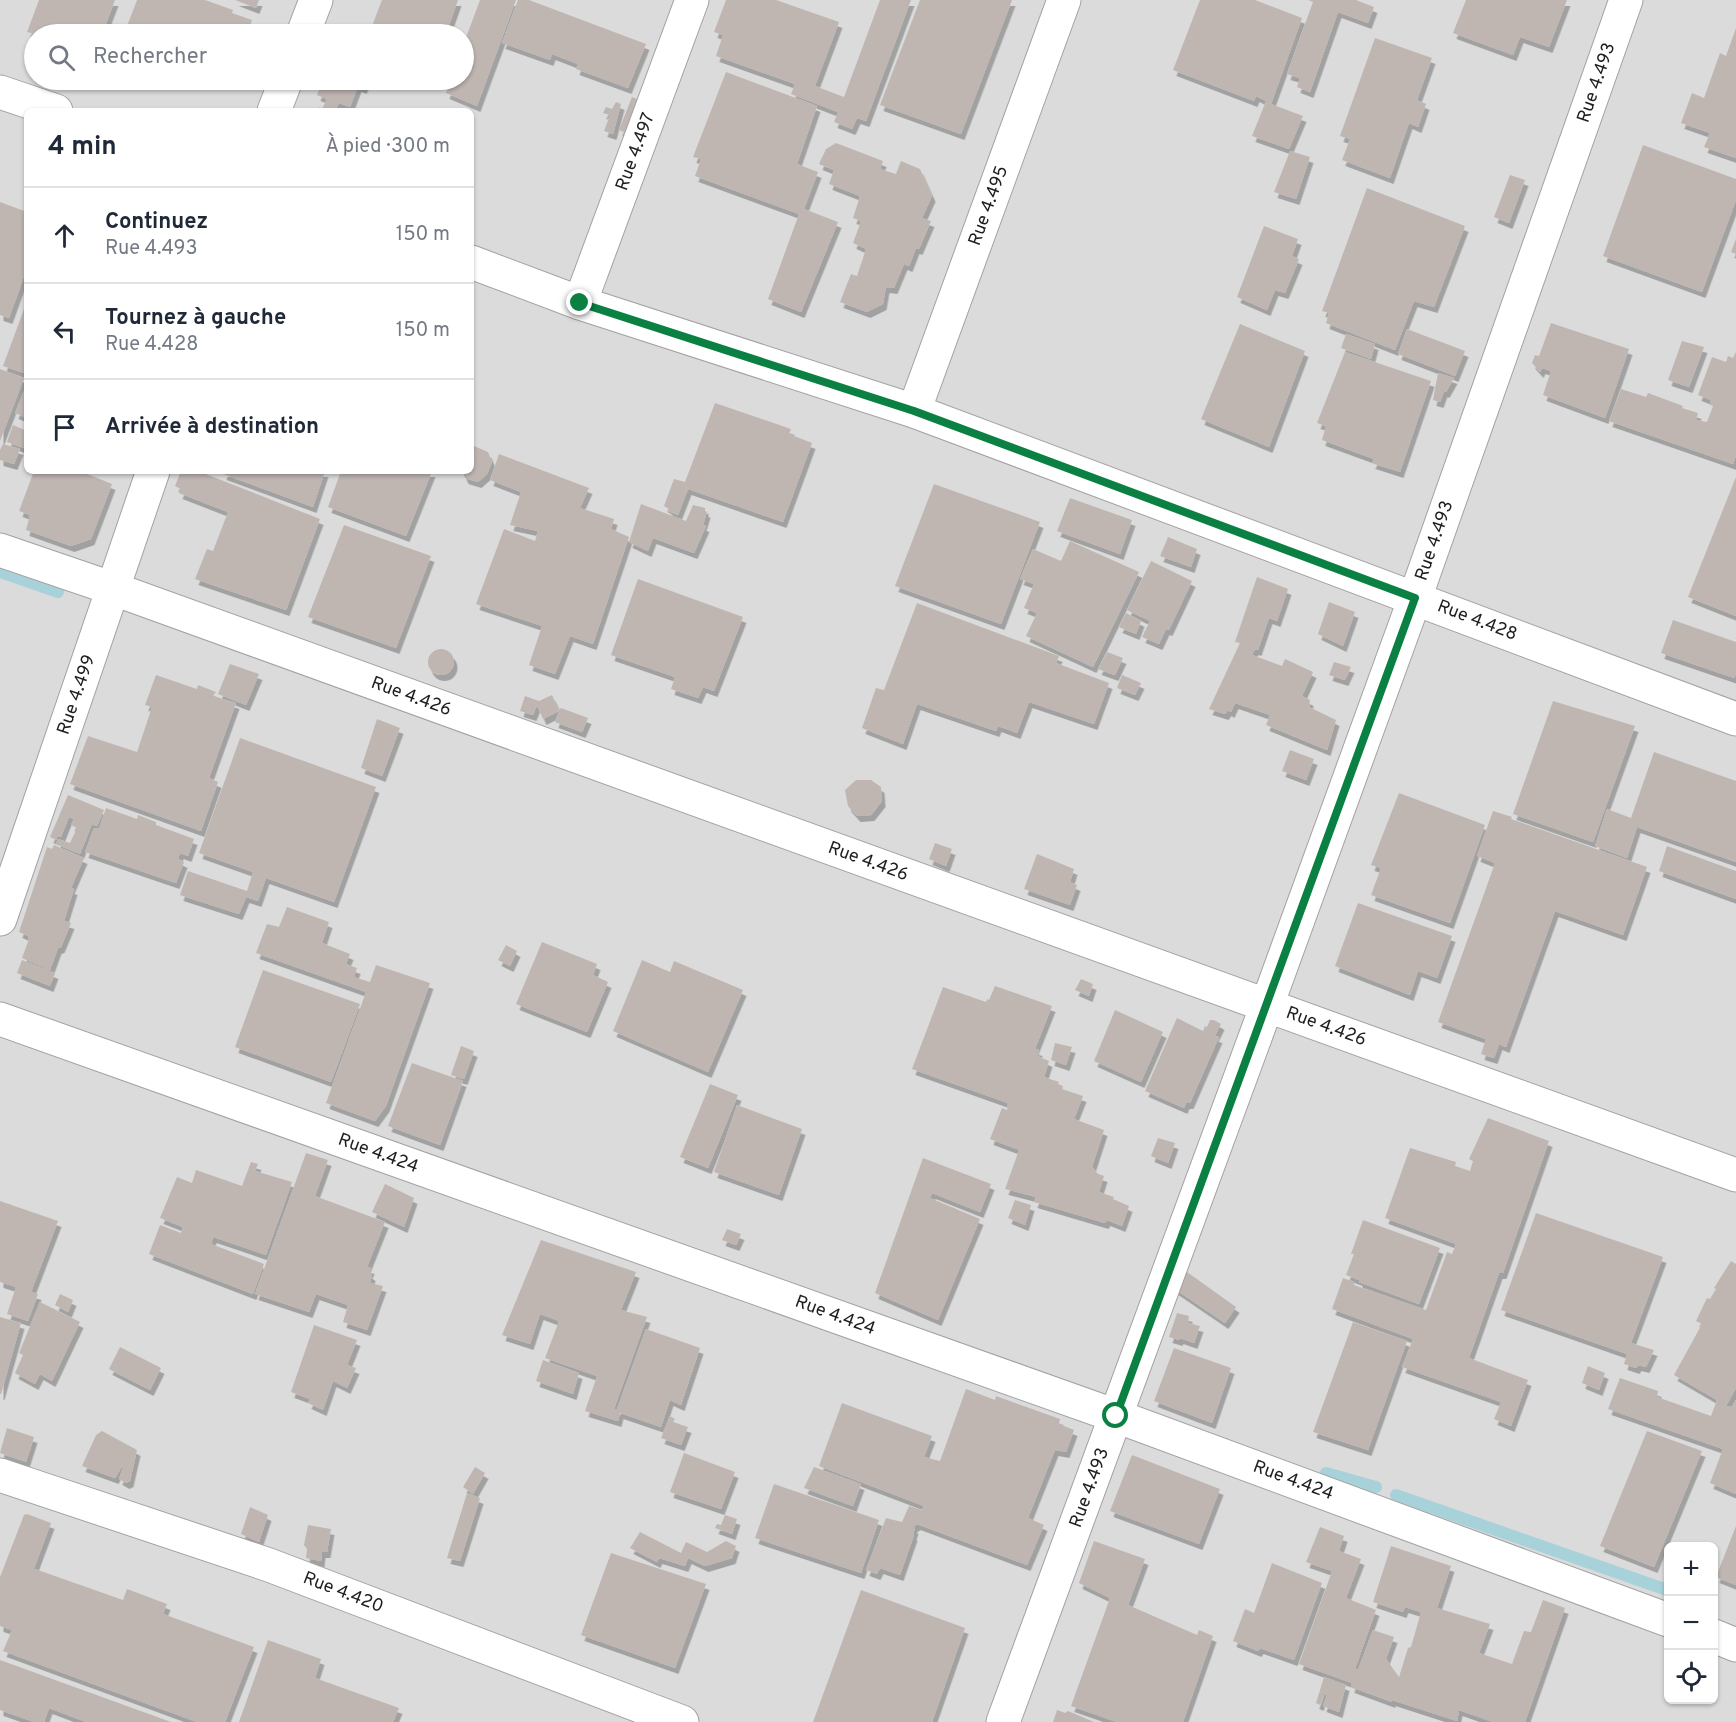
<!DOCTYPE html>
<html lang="fr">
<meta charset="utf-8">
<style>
:root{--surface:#fff;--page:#f2f2f3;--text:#1f2937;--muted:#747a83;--line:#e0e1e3}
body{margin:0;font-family:Overpass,sans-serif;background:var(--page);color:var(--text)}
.controls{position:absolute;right:18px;bottom:18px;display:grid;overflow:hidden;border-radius:9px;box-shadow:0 2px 4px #0004}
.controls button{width:54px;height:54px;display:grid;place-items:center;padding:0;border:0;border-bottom:2px solid var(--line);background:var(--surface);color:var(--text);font:30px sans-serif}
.stop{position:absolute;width:18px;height:18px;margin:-14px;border:4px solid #0b8043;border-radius:50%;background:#fff}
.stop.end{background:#0b8043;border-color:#fff;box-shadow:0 2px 6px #0008}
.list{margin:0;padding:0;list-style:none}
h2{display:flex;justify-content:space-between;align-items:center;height:78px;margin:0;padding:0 24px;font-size:26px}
h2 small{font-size:20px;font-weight:400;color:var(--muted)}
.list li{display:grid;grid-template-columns:39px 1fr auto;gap:18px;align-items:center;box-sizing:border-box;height:96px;padding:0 24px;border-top:2px solid var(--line)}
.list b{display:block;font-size:22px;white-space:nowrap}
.list p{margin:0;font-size:20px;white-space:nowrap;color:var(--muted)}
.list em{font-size:20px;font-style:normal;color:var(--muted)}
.icon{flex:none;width:33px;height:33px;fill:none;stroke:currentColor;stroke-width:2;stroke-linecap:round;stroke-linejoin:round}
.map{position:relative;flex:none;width:1736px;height:1722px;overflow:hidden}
.search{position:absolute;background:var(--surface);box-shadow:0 2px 4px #0004;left:24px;top:24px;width:450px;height:66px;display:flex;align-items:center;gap:15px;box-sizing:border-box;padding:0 21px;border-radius:33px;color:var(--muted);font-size:22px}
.panel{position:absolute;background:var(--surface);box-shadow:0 2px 4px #0004;left:24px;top:108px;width:450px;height:366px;border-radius:9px}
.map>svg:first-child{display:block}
.residential{fill:#dcdbdb;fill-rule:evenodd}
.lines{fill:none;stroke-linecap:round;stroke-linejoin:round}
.stream{stroke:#a8d2d9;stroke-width:12}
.building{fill:#bfb6b2;filter:url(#shadow)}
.minor-casing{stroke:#a2a2a2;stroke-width:35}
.minor{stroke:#fff;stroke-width:33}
.route{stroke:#0b8043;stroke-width:8}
.labels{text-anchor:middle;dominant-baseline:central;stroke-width:6;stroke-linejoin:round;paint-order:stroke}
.street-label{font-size:18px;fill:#1e1e1e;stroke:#fff}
</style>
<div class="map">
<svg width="1736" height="1722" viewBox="0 0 1736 1722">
<defs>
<filter id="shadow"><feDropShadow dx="3.5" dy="6" stdDeviation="0" flood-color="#0004"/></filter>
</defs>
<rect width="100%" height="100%" fill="#eeeae5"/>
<path class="residential" d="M0 0H1736V1722H0ZM34 34H464V80H34ZM27 111H471V471H27ZM1668 1546H1714V1700H1668Z"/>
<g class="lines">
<path class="stream" d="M0 572 58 592
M1326 1473 1376 1487
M1396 1495 1667 1590"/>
</g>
<path class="building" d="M39 0H115L102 34H36L27 32Z
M137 0H205L233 10 232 13 252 20 247 34H124Z
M235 0H259L256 8Z
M382 0H458L446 34H369Z
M480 0H516L477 106 446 93 451 80H464V43Z
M518 0H529L646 44 628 88 576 69 578 64 552 54 550 60 502 43Z
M726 0H776L839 22 815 86 844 97 880 0H911L866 121 857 118 852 129 834 122 838 112 791 94 795 84 716 56 723 35 714 32Z
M920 0H1012L961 134 880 105Z
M1200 0H1255L1302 18 1271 104 1303 116 1289 149 1252 136 1266 101 1256 96 1254 101 1173 70Z
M1308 0H1356L1374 7 1368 23 1338 12 1310 92 1297 87 1300 78 1287 74 1313 2Z
M1466 0H1567L1549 47 1520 37 1513 55 1453 33Z
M1736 28V158L1704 147 1710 133 1681 123 1692 93 1704 98 1720 53 1726 56Z
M1375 38 1432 58 1417 100 1426 104 1418 127 1409 123 1390 178 1342 160 1350 139 1340 136Z
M726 72 817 106 797 164 818 172 804 209 838 222 801 312 768 299 799 214 695 176 701 159 693 157Z
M323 80H367L363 88 358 86 350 107 339 103 335 111H318L319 107 322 109 327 99 317 95Z
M632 97 646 103 632 135 619 130Z
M616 102 621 104 613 134 604 131 610 115 603 113 606 107 612 109Z
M836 143 883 161 880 169 896 174 901 161 920 169 932 196 922 218 931 221 919 249 916 248 909 266 904 264 894 288 886 287 883 304 867 312 840 302 851 274 857 276 866 249 853 243 861 221 853 218 860 196 829 184 834 170 819 164 826 149Z
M1643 145 1736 179V200L1702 292 1603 256Z
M1290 151 1310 157 1296 199 1274 192Z
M1510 175 1525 180 1509 223 1494 217Z
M1367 188 1465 226 1434 307 1414 301 1395 350 1326 323 1329 313 1322 311Z
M0 202 27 212V268L9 318 0 315Z
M1264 226 1298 239 1292 256 1299 259 1285 293 1275 290 1267 310 1237 297Z
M1736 239V254L1731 252Z
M27 301V374L3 366Z
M1551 323 1629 349 1605 418 1543 395 1551 371 1542 368 1540 372 1532 363 1535 355 1539 356Z
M1240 324 1305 351 1269 447 1201 419Z
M1407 329 1465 351 1455 376 1398 354Z
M1346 334 1375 344 1371 359 1341 348Z
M1682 341 1704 347 1689 387 1668 380Z
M1345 352 1431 381 1400 472 1372 463 1374 459 1322 440 1326 426 1317 423Z
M1736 352V455L1733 464 1609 421 1621 389 1646 397 1648 393 1683 406 1682 408 1698 413 1696 420 1707 422 1713 406 1710 405 1711 400 1698 395 1712 357 1726 362 1728 356 1733 358Z
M0 369 24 378 0 441Z
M1438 373 1454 378 1446 392 1444 391 1440 402 1433 400Z
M27 384V418L15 413Z
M715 403 791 429 789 434 812 443 783 522 688 489 678 515 668 511 669 509 664 506 674 479 685 482Z
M13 425 27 431V440L24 448 7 442Z
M3 444 20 449 14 464 0 460V450Z
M474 446 488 452 492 462 487 474 478 482 465 478 462 471H471V448Z
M499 454 589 488 580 508 614 519 611 529 629 537 593 644 570 636 555 674 529 665 542 626 476 604 504 529 535 541 538 531 510 525 521 492 490 480Z
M34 471H80L112 484 91 539 71 546 26 530 30 515 19 511Z
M181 471H198L320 519 286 610 195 579 207 549 213 551 228 512 179 493 181 489 175 486Z
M224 471H325L313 507 223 474Z
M341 471H432L406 536 328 507Z
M1736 477V616L1688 597Z
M934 484 1040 522 1001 624 895 586Z
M1070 498 1132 520 1120 554 1057 531Z
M641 504 686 521 693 505 705 508V511L707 512 703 525 706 526 694 553 653 538 648 551 629 542Z
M344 525 431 556 396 648 308 617Z
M1168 537 1197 549 1191 567 1160 556Z
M1070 541 1139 572 1093 667 1026 636 1037 613 1024 608 1034 584 1020 579 1033 549 1061 561Z
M1151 561 1192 581 1169 630 1166 629 1159 644 1142 637 1150 621 1127 610Z
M1257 577 1288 589 1277 621 1269 618 1258 650 1255 649 1252 655 1282 666 1285 659 1313 672 1302 696 1310 700 1309 707 1336 720 1327 750 1266 725 1270 715 1235 703 1231 712 1228 710 1225 714 1209 709 1240 643 1235 642Z
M638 579 743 617 714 691 703 687 698 698 671 689 675 677 611 655Z
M1329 602 1355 612 1343 646 1318 634Z
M917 603 1059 656 1056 663 1109 683 1094 724 1029 702 1017 733 998 726 996 731 917 704 903 744 862 728 876 688 884 690Z
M1126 613 1141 621 1136 634 1119 627Z
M1673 620 1736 642V674L1734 678 1661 653Z
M428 662a13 13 0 1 1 26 0a13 13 0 1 1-26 0Z
M1107 652 1123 658 1115 675 1098 669Z
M1334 662 1351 667 1345 680 1329 675Z
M230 664 259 674 246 705 218 694Z
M156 675 197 689 198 685 216 692 213 696 236 703 209 778 218 782 201 831 70 784 88 736 137 752 152 707 145 705Z
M1122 675 1141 683 1135 695 1117 688Z
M552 695 559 710 561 708 588 718 582 732 555 722 559 711 543 719 537 705 533 715 520 711 525 696 539 701Z
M1553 701 1635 726 1593 842 1513 814Z
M377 719 400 728 382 776 361 768Z
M240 738 376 787 334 902 266 878 258 901 246 897 239 914 180 895 188 871 247 891 253 872 199 853Z
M1290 750 1314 759 1306 780 1282 771Z
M1654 752 1736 781V862L1637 827 1627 858 1595 846 1607 809 1631 818Z
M856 780H871L881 787 882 801 871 815 857 816 848 806 845 790Z
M1399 793 1485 825 1450 923 1371 895 1381 868 1371 865Z
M68 795 104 810 97 826 92 824 80 854 56 844 58 839 70 843 77 828 71 825 74 819 69 817 61 837 57 836 56 840 50 837Z
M106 808 137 819 138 815 156 822V825L194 839 188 856 180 853 178 859 184 862 176 883 85 852 94 828 99 829Z
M1493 811 1512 817 1511 819 1647 867 1623 935 1555 911 1506 1047 1499 1044 1494 1058 1481 1054 1486 1039 1438 1022 1495 863 1477 856Z
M935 843 952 849 946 866 929 859Z
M54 845 84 858 71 888 74 889 64 921 71 923 61 947 58 948 50 970 22 958 29 939 28 936 19 932 47 847 52 849Z
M1667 846 1736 871V899L1659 871Z
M1037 854 1074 869 1070 882 1077 885 1070 905 1024 889Z
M1358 903 1452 936 1437 978 1418 971 1410 995 1335 966Z
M287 907 329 922 322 943 350 954 346 964 357 968 354 977 370 982 376 965 430 983 386 1106 375 1121 326 1103 366 992 256 953 267 924 279 927Z
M542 942 597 964 593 975 608 982 587 1032 516 1004Z
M506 945 517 951 510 966 498 960Z
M22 960 55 973 50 986 17 973Z
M642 960 670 972 674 961 743 990 708 1072 613 1031Z
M263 970 360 1004 331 1082 235 1047Z
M1081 979 1093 984 1089 996 1075 990Z
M995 986 1052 1006 1035 1049 1039 1050 1037 1056 1049 1061 1044 1077 1059 1082 1058 1084 1063 1086 1062 1089 1083 1096 1074 1119 1104 1130 1092 1167 1098 1174 1104 1176 1099 1192 1114 1197 1113 1199 1129 1206 1122 1226 1107 1220 1105 1223 1034 1202 1036 1197 1005 1189 1019 1150 990 1139 1002 1108 1007 1110 1008 1103 912 1069 943 987 986 1002 987 999 989 1000Z
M1115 1010 1163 1032 1141 1082 1094 1061Z
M1177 1018 1203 1031 1205 1026 1207 1027 1210 1020H1214L1221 1024 1215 1036 1219 1037 1190 1103H1186L1184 1108 1145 1091Z
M1055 1043 1072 1047 1066 1065 1051 1060Z
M461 1046 474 1051 464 1079 451 1075Z
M412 1063 463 1081 440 1145 388 1126Z
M710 1084 738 1095 708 1168 680 1157Z
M737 1105 802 1129 779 1195 714 1172Z
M1488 1118 1549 1141 1503 1273H1499L1469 1358 1528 1380 1511 1426 1494 1419 1501 1402 1402 1367 1413 1339 1332 1309 1343 1278 1354 1282V1285L1426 1310 1447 1252 1452 1254 1456 1244 1385 1218 1410 1148 1456 1162 1455 1166 1470 1171 1473 1161 1469 1159Z
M1158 1138 1175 1143 1168 1163 1151 1156Z
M306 1153 328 1160 315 1196 385 1222 367 1267 371 1268 369 1273 372 1275 370 1283 383 1286 367 1330 343 1322 348 1305 316 1294 309 1312 255 1294Z
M923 1158 991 1184 980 1212 932 1193 930 1198 980 1219 938 1320 875 1293Z
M251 1162 258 1164 255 1171 292 1182 266 1255 213 1237 211 1244 264 1264 253 1294 149 1254 160 1225 181 1233 183 1227 160 1218 177 1177 192 1183 196 1170 242 1186Z
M385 1184 414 1198 404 1227 372 1212Z
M1015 1200 1031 1205 1025 1225 1008 1218Z
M0 1201 58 1221 31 1292 38 1294 28 1321 7 1314 16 1287 0 1282Z
M1536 1213 1663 1257 1631 1343 1654 1350 1646 1367 1638 1365 1636 1368 1624 1364 1627 1354 1501 1310Z
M1363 1220 1440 1248 1419 1304 1359 1282V1280L1346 1275 1354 1254H1351Z
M727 1229 741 1234 736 1245 722 1240Z
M541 1240 636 1272 621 1310 647 1317 614 1409H617L646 1329 700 1348 681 1405 670 1400 661 1427 620 1413 618 1421 585 1411 597 1376 545 1358 559 1321 540 1314 530 1344 502 1335Z
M1731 1261 1736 1264V1388L1726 1406 1732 1407 1736 1400V1494L1710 1483 1723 1449 1608 1409 1620 1378 1658 1391 1657 1397 1711 1416 1717 1400 1674 1375 1702 1324 1696 1321 1707 1298 1710 1299 1716 1289 1714 1288Z
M1180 1267 1236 1307 1225 1323 1169 1285Z
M60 1294 73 1300 68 1312 55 1305Z
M40 1302 80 1322 52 1381 40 1374 35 1384 15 1373 23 1355 19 1353Z
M1177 1313 1189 1316 1188 1323 1200 1326 1194 1343 1180 1338 1179 1340 1169 1337Z
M0 1317 21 1323 1 1394H0Z
M1353 1322 1407 1341 1368 1450 1313 1432Z
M314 1325 357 1340 347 1365 356 1368 347 1388 333 1381 323 1410 308 1403 310 1399 291 1392Z
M120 1347 161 1368 150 1390 109 1369Z
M1174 1348 1231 1368 1212 1423 1154 1401Z
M543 1360 579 1373 573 1394 536 1381Z
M1588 1366 1605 1373 1599 1390 1582 1383Z
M966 1389 995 1400 996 1396 1060 1419 1059 1424 1074 1430 1066 1452 1055 1450 1028 1518 1044 1525 1027 1565 917 1524 913 1527 915 1528 913 1534 914 1535 900 1575 880 1568 877 1574 866 1570 886 1518 902 1522 909 1506 922 1510 924 1506 819 1466 842 1403 932 1436 924 1457 940 1461Z
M670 1416 675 1419 673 1422 688 1427 681 1445 661 1438Z
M7 1428 34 1437 26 1462 0 1453Z
M102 1431 137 1450 130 1481 126 1483 119 1479 123 1468H121L115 1478 82 1466 96 1435Z
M1647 1431 1702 1451 1654 1567 1600 1546Z
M684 1453 735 1472 721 1509 670 1492Z
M1132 1455 1220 1489 1199 1544 1110 1511Z
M475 1467 485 1473 473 1494 463 1487Z
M814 1467 861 1484 853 1506 804 1488Z
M774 1484 879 1520 861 1573 755 1538Z
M467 1493 480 1498 460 1561 447 1558Z
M250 1507 268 1515 259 1542 241 1534Z
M27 1514 51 1523 14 1622 35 1569 123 1600 127 1589 167 1604 163 1614 254 1647 225 1722H197L3 1651 12 1630 0 1626V1577L24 1515Z
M725 1515 737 1519 732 1534 715 1528 717 1524 721 1525Z
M308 1525 331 1529 327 1552H322L321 1561 306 1558 307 1549 304 1545Z
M1736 1526V1585L1716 1577Z
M1320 1527 1344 1536 1339 1551 1361 1559 1346 1598 1376 1610 1355 1669 1358 1670 1373 1630 1394 1637 1386 1659 1399 1677 1408 1648 1411 1647 1421 1612 1405 1607 1403 1612 1373 1602 1391 1546 1451 1566 1437 1608 1490 1624 1479 1653 1512 1664 1524 1631 1531 1632 1543 1600 1565 1608 1525 1722H1493L1459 1710 1457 1721 1392 1700V1702L1351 1687 1352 1683 1299 1664 1332 1571 1306 1562Z
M640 1532 681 1553 686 1542 707 1552 726 1541 736 1546 732 1558 705 1566 688 1558 685 1566 659 1558 657 1562 630 1548Z
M1094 1541 1145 1559 1128 1605 1197 1635 1199 1630 1213 1636 1183 1722H1117L1071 1706 1110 1598 1079 1583Z
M611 1553 706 1584 675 1668 581 1635Z
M1272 1563 1322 1583 1294 1660 1260 1648 1258 1651 1233 1641 1245 1609 1254 1613Z
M861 1590 965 1628 932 1722H813Z
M268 1640 321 1659 315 1678 399 1708 393 1722H239Z
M0 1660 171 1722H86L49 1708 44 1722H34L0 1710Z
M1324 1677 1346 1685 1339 1712 1323 1706 1327 1695H1324L1320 1705 1316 1703Z
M1057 1710 1065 1713 1068 1711 1094 1722H1053Z"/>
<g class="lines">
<g class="minor-casing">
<path id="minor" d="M303 34 316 0
M0 92 56 111
M274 111 286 80
M471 262 580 303 914 411 1736 719
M580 303 692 0
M914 411 1064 0
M0 550 114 589 1736 1175
M0 919 153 471
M0 1019 1116 1416 1668 1620
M0 1475 269 1565 682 1722
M1714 1636 1736 1645
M1003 1722 1267 1005 1415 598 1626 0"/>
</g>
<use href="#minor" class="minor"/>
</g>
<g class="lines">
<path class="route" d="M580 303 914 411 1415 598 1116 1416"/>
</g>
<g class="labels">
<g class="street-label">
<text transform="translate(1597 83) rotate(-71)">Rue 4.493</text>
<text transform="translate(636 152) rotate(-70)">Rue 4.497</text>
<text transform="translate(989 206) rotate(-70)">Rue 4.495</text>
<text transform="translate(1435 541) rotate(-71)">Rue 4.493</text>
<text transform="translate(1477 621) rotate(21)">Rue 4.428</text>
<text transform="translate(77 695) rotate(-71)">Rue 4.499</text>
<text transform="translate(411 697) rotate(20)">Rue 4.426</text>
<text transform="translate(868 862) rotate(20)">Rue 4.426</text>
<text transform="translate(1326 1027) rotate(20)">Rue 4.426</text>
<text transform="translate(378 1154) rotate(20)">Rue 4.424</text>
<text transform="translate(835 1316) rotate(20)">Rue 4.424</text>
<text transform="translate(1293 1481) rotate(20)">Rue 4.424</text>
<text transform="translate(1090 1488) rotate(-70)">Rue 4.493</text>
<text transform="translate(343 1593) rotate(21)">Rue 4.420</text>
</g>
</g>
</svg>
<div class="controls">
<button>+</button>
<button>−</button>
<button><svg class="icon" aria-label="locate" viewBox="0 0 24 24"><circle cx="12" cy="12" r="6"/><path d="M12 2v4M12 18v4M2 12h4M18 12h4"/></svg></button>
</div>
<div class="stop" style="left:1116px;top:1416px"></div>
<div class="stop end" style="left:580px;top:303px"></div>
<div class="search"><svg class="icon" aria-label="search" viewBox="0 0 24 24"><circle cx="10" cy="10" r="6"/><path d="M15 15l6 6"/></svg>Rechercher</div>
<section class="panel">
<h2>4 min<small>À pied · 300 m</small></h2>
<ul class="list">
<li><svg class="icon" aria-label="ahead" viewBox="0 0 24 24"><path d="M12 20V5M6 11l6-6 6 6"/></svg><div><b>Continuez</b><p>Rue 4.493</p></div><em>150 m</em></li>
<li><svg class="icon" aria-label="left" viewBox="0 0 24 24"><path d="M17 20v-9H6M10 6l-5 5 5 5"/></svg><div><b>Tournez à gauche</b><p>Rue 4.428</p></div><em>150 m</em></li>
<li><svg class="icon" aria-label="arrive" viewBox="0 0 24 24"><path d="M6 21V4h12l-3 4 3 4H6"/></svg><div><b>Arrivée à destination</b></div></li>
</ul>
</section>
</div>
